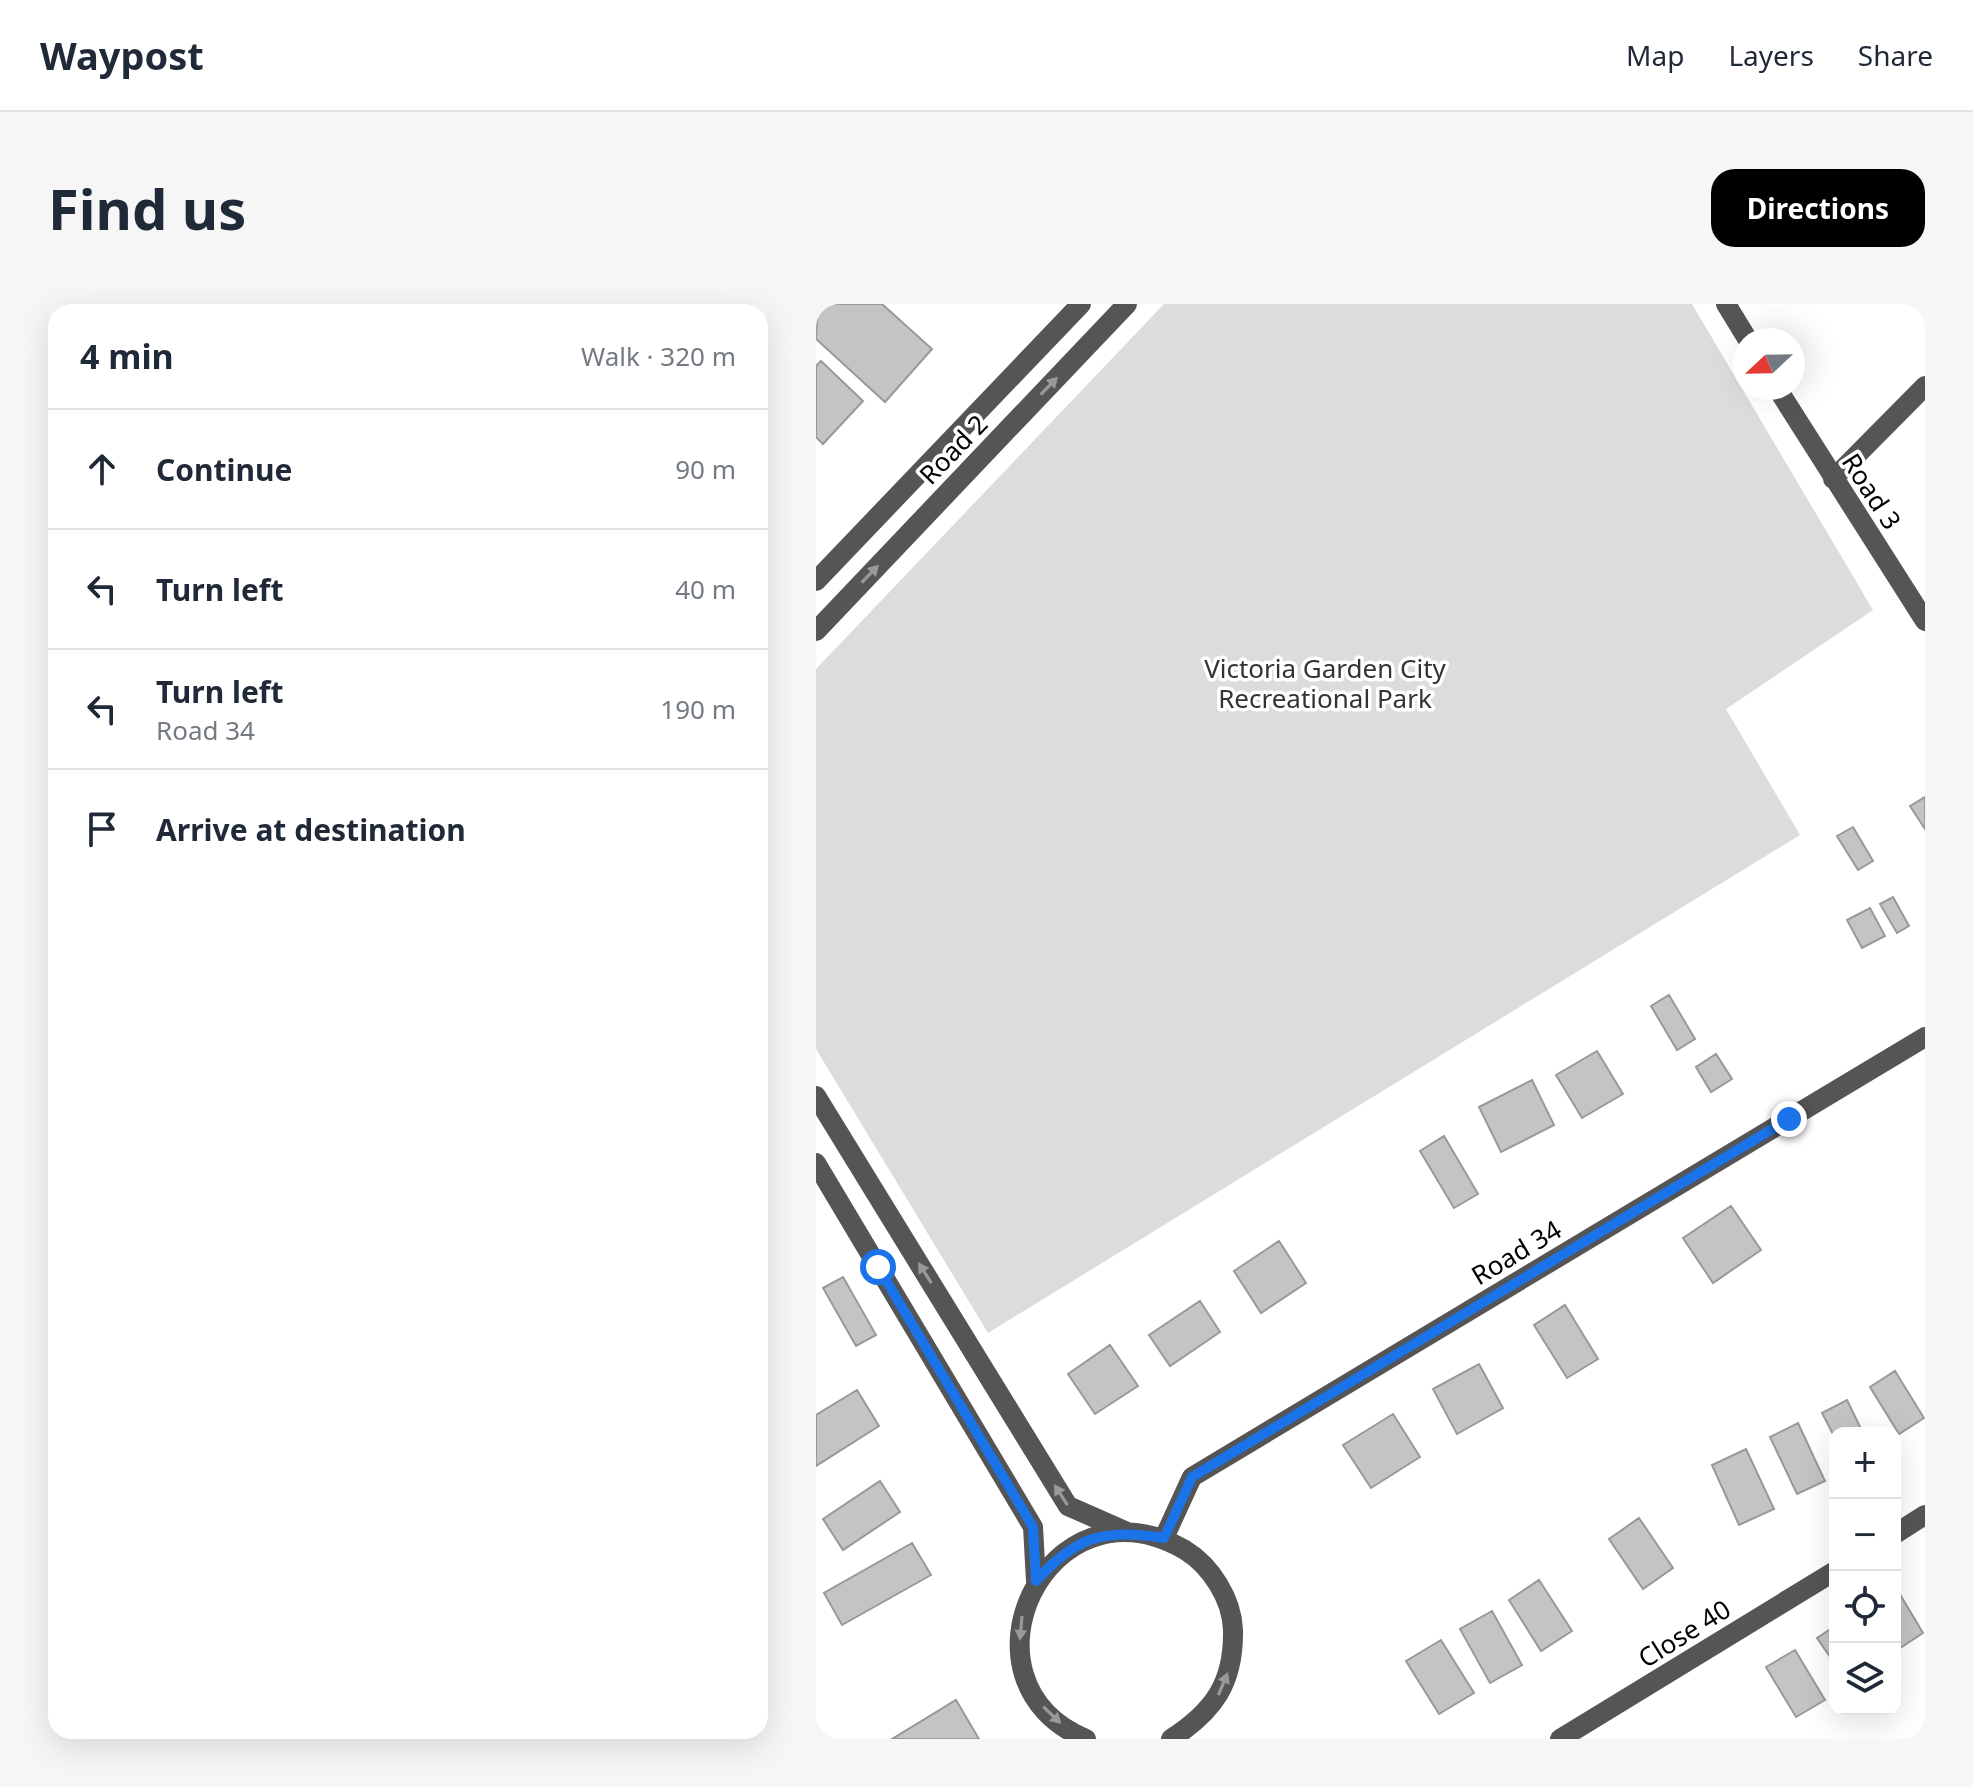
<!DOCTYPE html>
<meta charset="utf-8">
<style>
:root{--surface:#fff;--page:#f6f6f7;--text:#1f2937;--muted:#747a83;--line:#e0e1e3;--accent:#000}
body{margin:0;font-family:"Noto Sans",sans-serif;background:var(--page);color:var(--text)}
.controls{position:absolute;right:24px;bottom:24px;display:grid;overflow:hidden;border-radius:16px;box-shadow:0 8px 32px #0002}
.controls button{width:72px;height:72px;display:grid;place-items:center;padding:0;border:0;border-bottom:2px solid var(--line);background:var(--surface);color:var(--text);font:40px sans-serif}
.compass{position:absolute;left:917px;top:24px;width:72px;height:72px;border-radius:50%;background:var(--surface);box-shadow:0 8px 32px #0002;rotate:248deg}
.stop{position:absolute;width:24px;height:24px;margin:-18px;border:6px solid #1a73e8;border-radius:50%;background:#fff}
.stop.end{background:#1a73e8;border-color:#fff;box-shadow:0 2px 8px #0008}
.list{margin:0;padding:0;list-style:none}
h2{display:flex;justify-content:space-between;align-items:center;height:104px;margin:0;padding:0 32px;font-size:34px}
h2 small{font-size:26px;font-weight:400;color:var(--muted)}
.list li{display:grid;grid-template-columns:52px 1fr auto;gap:24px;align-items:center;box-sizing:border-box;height:120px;padding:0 32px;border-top:2px solid var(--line)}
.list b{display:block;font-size:30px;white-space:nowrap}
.list p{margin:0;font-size:26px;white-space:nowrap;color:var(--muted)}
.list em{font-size:26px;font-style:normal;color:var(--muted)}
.icon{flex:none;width:44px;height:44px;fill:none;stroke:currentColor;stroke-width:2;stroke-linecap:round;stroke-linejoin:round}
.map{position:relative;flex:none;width:1109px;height:1435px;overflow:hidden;border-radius:24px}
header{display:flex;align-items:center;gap:48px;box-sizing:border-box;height:112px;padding:0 40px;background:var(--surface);border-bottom:2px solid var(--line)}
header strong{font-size:38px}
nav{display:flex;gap:44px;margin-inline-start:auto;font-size:28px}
.intro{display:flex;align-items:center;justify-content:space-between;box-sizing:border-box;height:192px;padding:0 48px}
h1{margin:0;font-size:56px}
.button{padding:20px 36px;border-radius:24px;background:var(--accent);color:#fff;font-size:28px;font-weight:700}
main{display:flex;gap:48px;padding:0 48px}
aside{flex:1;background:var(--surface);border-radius:24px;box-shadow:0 8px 32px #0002}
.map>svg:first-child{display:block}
.green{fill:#dcdcdc}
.building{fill:#c4c4c4;stroke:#999;stroke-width:2}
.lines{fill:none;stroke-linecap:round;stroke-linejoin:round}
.minor{stroke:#555;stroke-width:20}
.oneway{fill:#999}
.route{stroke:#1a73e8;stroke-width:10}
.labels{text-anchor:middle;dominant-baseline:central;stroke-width:7;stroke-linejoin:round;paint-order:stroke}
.street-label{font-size:26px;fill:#000;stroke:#fff}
.park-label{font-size:26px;fill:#333;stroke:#fff}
</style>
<header>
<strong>Waypost</strong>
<nav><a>Map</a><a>Layers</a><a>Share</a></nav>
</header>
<div class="intro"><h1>Find us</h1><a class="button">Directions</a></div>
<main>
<aside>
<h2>4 min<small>Walk · 320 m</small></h2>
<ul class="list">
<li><svg class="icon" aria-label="ahead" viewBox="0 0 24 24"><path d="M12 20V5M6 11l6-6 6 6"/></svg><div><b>Continue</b></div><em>90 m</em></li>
<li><svg class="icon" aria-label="left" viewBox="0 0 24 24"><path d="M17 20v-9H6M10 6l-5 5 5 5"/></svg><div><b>Turn left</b></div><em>40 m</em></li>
<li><svg class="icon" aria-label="left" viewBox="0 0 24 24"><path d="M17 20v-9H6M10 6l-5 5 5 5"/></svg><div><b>Turn left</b><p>Road 34</p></div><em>190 m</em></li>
<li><svg class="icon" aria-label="arrive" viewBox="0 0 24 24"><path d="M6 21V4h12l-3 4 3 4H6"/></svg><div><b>Arrive at destination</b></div></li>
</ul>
</aside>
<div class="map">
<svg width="1109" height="1435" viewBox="0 0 1109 1435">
<rect width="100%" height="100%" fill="#fff"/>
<path class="green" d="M348 0H876L1057 306 910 405 984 531 172 1029 0 745V365Z"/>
<path class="building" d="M2 0H66L116 45 69 98 0 35Z
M5 57 47 97 7 140 0 133V62Z
M1109 493V525L1094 502Z
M1037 523 1057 557 1042 566 1021 532Z
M1077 593 1093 622 1081 629 1064 600Z
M1054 604 1069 632 1046 644 1031 616Z
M853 691 879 735 861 746 835 702Z
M781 747 807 790 766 814 740 771Z
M900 750 916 775 895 788 880 763Z
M716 776 738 821 685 848 663 803Z
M628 832 662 890 638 904 604 847Z
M915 902 945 946 897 979 867 934Z
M463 937 490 979 445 1009 418 967Z
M27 973 60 1031 40 1042 7 984Z
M384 997 404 1028 354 1062 333 1031Z
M749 1001 782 1055 751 1074 718 1021Z
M294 1041 322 1082 279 1110 252 1070Z
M663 1060 687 1104 641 1130 617 1085Z
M1079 1067 1108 1114 1083 1130 1054 1083Z
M41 1086 63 1122 0 1162V1111Z
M1031 1096 1047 1129H1019V1134L1006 1109Z
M577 1110 604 1153 555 1184 527 1141Z
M982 1119 1009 1177 981 1190 954 1133Z
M930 1145 958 1205 923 1221 896 1161Z
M64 1177 84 1208 27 1246 7 1215Z
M823 1214 857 1264 827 1285 793 1235Z
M96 1239 115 1271 26 1321 8 1289Z
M723 1276 756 1327 725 1347 693 1296Z
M1082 1287 1107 1329 1084 1344 1079 1336Z
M676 1307 706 1361 674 1379 644 1325Z
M1019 1322V1360L1001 1334Z
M625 1336 658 1389 623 1410 590 1357Z
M979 1346 1009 1396 980 1413 950 1363Z
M140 1396 163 1435H76Z"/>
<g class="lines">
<path class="minor" d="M910 0 932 36
M961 84 1109 317
M1017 175 1109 82
M0 277 265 0
M0 327 311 0
M0 792 252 1202 311 1228
M0 859 217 1223 220 1277
M1079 1230 1109 1211
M348 1234 376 1173 1109 733
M270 1435C132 1378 231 1166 369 1246 395 1262 416 1295 417 1326 418 1379 398 1407 355 1435
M744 1435 1019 1267"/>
</g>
<defs><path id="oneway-solid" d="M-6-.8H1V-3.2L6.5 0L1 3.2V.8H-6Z" transform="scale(2)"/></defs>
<g class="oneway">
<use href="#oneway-solid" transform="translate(233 82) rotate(-46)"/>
<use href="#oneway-solid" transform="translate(54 270) rotate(-46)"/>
<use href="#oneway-solid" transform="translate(109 969) rotate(-122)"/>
<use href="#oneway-solid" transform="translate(245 1191) rotate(-123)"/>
<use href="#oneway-solid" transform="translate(205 1324) rotate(95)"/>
<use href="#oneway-solid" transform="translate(407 1380) rotate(-67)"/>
<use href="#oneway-solid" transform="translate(236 1411) rotate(44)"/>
</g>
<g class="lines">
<path class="route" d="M62 963 217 1223 220 1277C260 1232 289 1224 348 1234L376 1173 973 815"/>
</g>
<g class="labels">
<g class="street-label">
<text transform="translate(137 145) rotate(-46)">Road 2</text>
<text transform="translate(1056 187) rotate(57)">Road 3</text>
<text transform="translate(700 948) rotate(-31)">Road 34</text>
<text transform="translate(868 1329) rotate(-32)">Close 40</text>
</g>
<g class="park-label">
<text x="509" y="364">Victoria Garden City<tspan x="509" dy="30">Recreational Park</tspan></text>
</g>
</g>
</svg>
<div class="controls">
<button>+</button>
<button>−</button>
<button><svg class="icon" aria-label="locate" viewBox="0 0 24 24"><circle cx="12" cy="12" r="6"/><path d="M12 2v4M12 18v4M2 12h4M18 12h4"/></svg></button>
<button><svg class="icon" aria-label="layers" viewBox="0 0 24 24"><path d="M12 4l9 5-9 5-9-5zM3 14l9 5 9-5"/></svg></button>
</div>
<svg class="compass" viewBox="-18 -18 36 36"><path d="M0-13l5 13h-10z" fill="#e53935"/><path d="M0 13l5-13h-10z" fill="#747a83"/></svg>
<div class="stop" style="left:62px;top:963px"></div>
<div class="stop end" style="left:973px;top:815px"></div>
</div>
</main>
